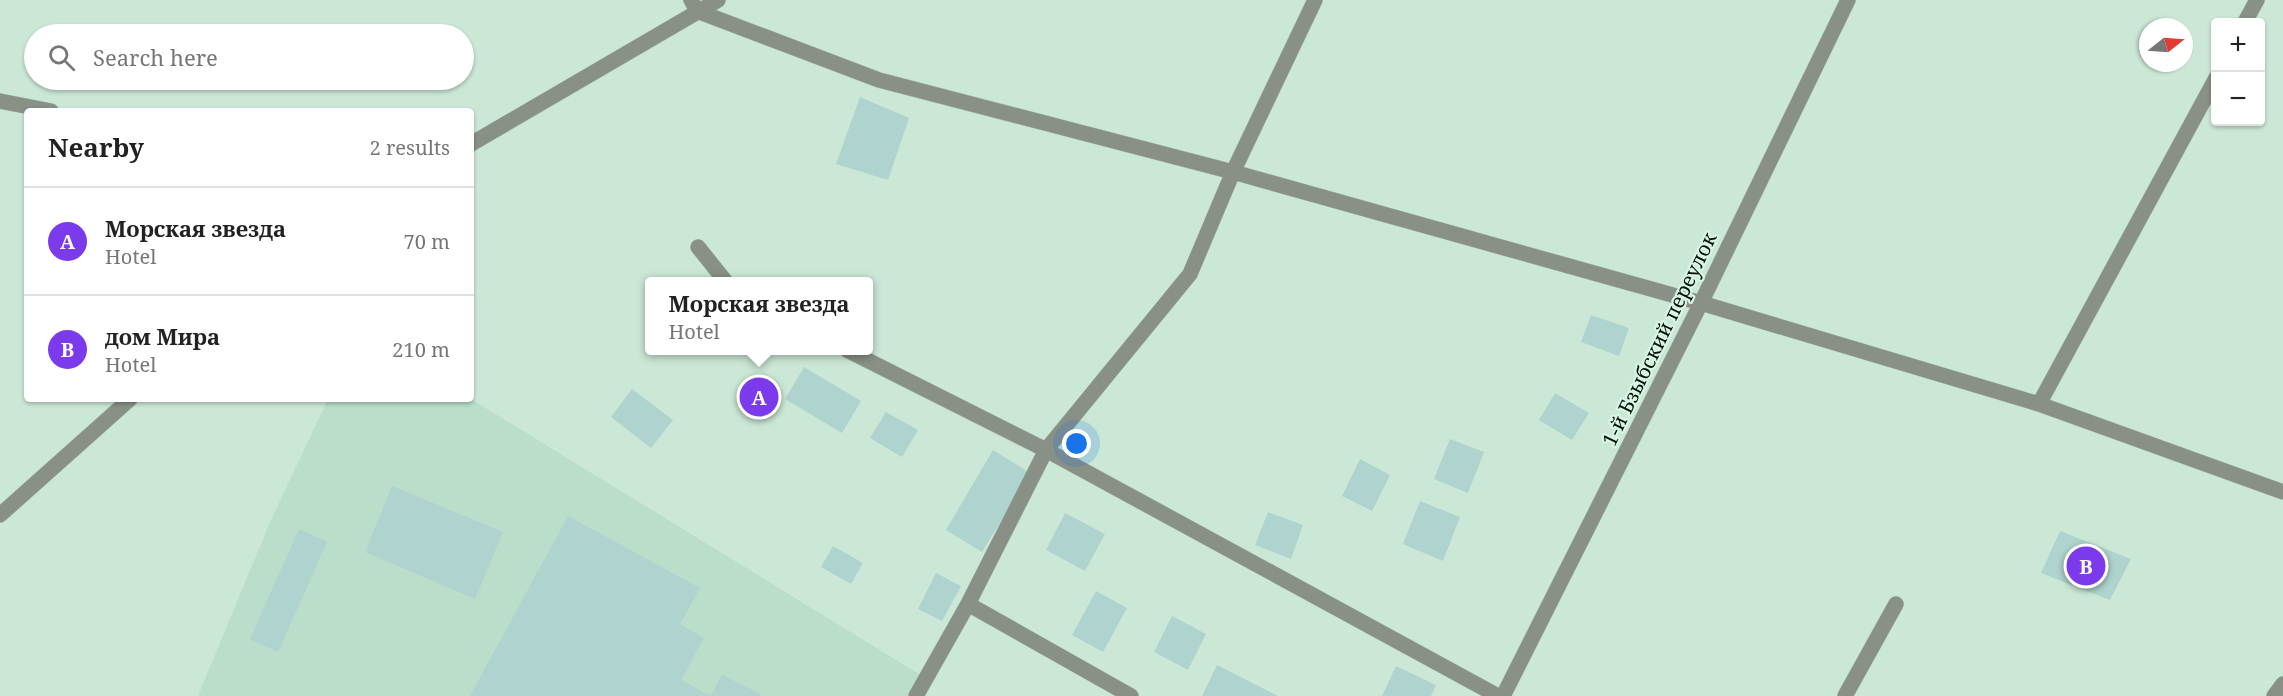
<!DOCTYPE html>
<meta charset="utf-8">
<style>
:root{--surface:#fff;--page:#f6f6f6;--text:#222;--muted:#767676;--line:#e0e0e0;--accent:#7c3aed}
body{margin:0;font-family:"Noto Serif",serif;background:var(--page);color:var(--text)}
.controls{position:absolute;right:18px;top:18px;display:grid;overflow:hidden;border-radius:6px;box-shadow:0 2px 4px #0004}
.controls button{width:54px;height:54px;display:grid;place-items:center;padding:0;border:0;border-bottom:2px solid var(--line);background:var(--surface);color:var(--text);font:30px sans-serif}
.compass{position:absolute;left:2139px;top:18px;width:54px;height:54px;border-radius:50%;background:var(--surface);box-shadow:0 2px 4px #0004;rotate:73deg}
.you{position:absolute;left:1077px;top:444px;width:21px;height:21px;margin:-15px;border:4px solid #fff;border-radius:50%;background:#1a73e8;box-shadow:0 0 0 9px #1a73e833}
.badge{display:grid;place-items:center;width:39px;height:39px;border-radius:50%;background:var(--accent);color:#fff;font-size:20px;font-weight:700}
.pin{position:absolute;translate:-50% -50%;border:3px solid #fff;box-shadow:0 2px 6px #0006}
.popup{position:absolute;left:645px;top:277px;width:228px;height:78px;box-sizing:border-box;display:grid;place-content:center;border-radius:6px;background:var(--surface);filter:drop-shadow(0 2px 4px #0005);font-size:20px;white-space:nowrap;color:var(--muted)}
.popup b{font-size:22px;color:var(--text)}
.popup::after{content:'';position:absolute;left:50%;top:100%;margin-left:-12px;border:12px solid transparent;border-top-color:var(--surface)}
.list{margin:0;padding:0;list-style:none}
h2{display:flex;justify-content:space-between;align-items:center;height:78px;margin:0;padding:0 24px;font-size:26px}
h2 small{font-size:20px;font-weight:400;color:var(--muted)}
.list li{display:grid;grid-template-columns:39px 1fr auto;gap:18px;align-items:center;box-sizing:border-box;height:108px;padding:0 24px;border-top:2px solid var(--line)}
.list b{display:block;font-size:22px;white-space:nowrap}
.list p{margin:0;font-size:20px;white-space:nowrap;color:var(--muted)}
.list em{font-size:20px;font-style:normal;color:var(--muted)}
.icon{flex:none;width:33px;height:33px;fill:none;stroke:currentColor;stroke-width:2;stroke-linecap:round;stroke-linejoin:round}
.map{position:relative;flex:none;width:2283px;height:696px;overflow:hidden}
.search{position:absolute;background:var(--surface);box-shadow:0 2px 4px #0004;left:24px;top:24px;width:450px;height:66px;display:flex;align-items:center;gap:15px;box-sizing:border-box;padding:0 21px;border-radius:33px;color:var(--muted);font-size:22px}
.panel{position:absolute;background:var(--surface);box-shadow:0 2px 4px #0004;left:24px;top:108px;width:450px;height:294px;border-radius:6px}
.map>svg:first-child{display:block}
.built{fill:#badec9}
.building{fill:#afd3ce}
.lines{fill:none;stroke-linecap:round;stroke-linejoin:round}
.minor-casing{stroke:#a8c1b2;stroke-width:16}
.minor{stroke:#899085;stroke-width:15}
.labels{text-anchor:middle;dominant-baseline:central;stroke-width:4.5;stroke-linejoin:round;paint-order:stroke}
.street-label{font-size:20px;fill:#08120d;stroke:#d8f5e3}
</style>
<div class="map">
<svg width="2283" height="696" viewBox="0 0 2283 696">
<rect width="100%" height="100%" fill="#cbe8d6"/>
<path class="built" d="M328 399H471L932 682 924 696H198L270 522Z"/>
<path class="building" d="M860 97 909 118 888 180 836 164Z
M1591 315 1629 328 1619 356 1581 342Z
M804 367 861 401 842 433 785 399Z
M632 389 673 420 651 448 611 417Z
M1555 393 1589 413 1572 440 1539 420Z
M886 412 918 430 902 457 870 438Z
M1450 439 1484 452 1468 493 1434 479Z
M993 450 1030 473 982 552 946 530Z
M1360 459 1390 475 1372 511 1342 496Z
M392 486 503 532 475 599 365 552Z
M1420 501 1460 517 1443 561 1403 544Z
M1268 512 1303 525 1291 559 1255 545Z
M1065 513 1105 534 1085 571 1046 550Z
M568 516 700 588 680 624 704 638 681 680 711 696 722 675 761 694 760 696H470Z
M299 529 327 542 278 652 250 639Z
M2060 531 2131 559 2110 600 2041 573Z
M833 546 863 563 851 584 821 567Z
M936 573 961 586 942 621 918 609Z
M1096 591 1127 608 1103 652 1072 635Z
M1172 616 1206 634 1188 670 1154 652Z
M1217 665 1278 696H1202Z
M1396 666 1436 685 1431 696H1382Z"/>
<g class="lines">
<g class="minor-casing">
<path id="minor" d="M691 0 697 11 879 80 1233 172 1701 303 2039 404 2283 492
M2245 22 2257 0
M0 101 51 111
M471 144 718 0
M698 247 726 282
M847 350 1046 450 1498 696
M2039 404 2216 78
M0 515 130 399
M968 604 1131 696
M916 696 968 604 1046 450 1190 274 1233 172 1315 0
M1503 696 1701 303 1848 0
M1845 696 1896 604
M2274 696 2283 684"/>
</g>
<use href="#minor" class="minor"/>
</g>
<g class="labels">
<g class="street-label">
<text transform="translate(1659 339) rotate(-64)">1-й Бзыбский переулок</text>
</g>
</g>
</svg>
<div class="controls">
<button>+</button>
<button>−</button>
</div>
<svg class="compass" viewBox="-18 -18 36 36"><path d="M0-13l5 13h-10z" fill="#e53935"/><path d="M0 13l5-13h-10z" fill="#767676"/></svg>
<div class="you"></div>
<div class="pin badge" style="left:759px;top:397px">A</div>
<div class="popup"><b>Морская звезда</b>Hotel</div>
<div class="pin badge" style="left:2086px;top:566px">B</div>
<div class="search"><svg class="icon" aria-label="search" viewBox="0 0 24 24"><circle cx="10" cy="10" r="6"/><path d="M15 15l6 6"/></svg>Search here</div>
<section class="panel">
<h2>Nearby<small>2 results</small></h2>
<ul class="list">
<li><span class="badge">A</span><div><b>Морская звезда</b><p>Hotel</p></div><em>70 m</em></li>
<li><span class="badge">B</span><div><b>дом Мира</b><p>Hotel</p></div><em>210 m</em></li>
</ul>
</section>
</div>
